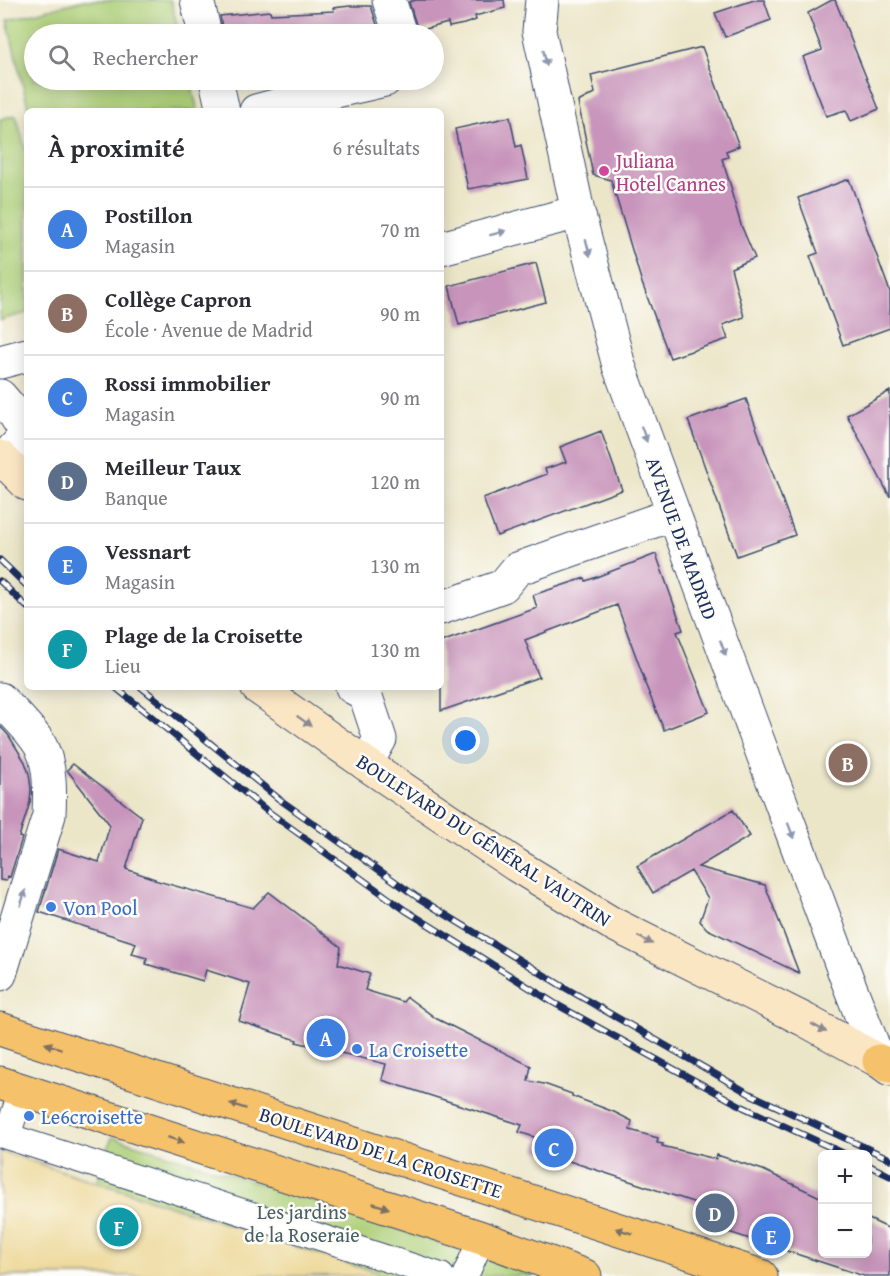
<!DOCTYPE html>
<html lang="fr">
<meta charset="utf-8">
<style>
:root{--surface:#fff;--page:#f7f7f7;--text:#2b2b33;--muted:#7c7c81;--line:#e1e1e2;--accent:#ea580c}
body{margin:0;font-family:"Gentium Book Plus",serif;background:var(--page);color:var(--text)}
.controls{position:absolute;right:18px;bottom:18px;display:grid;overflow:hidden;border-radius:9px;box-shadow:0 3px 15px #0003}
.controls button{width:54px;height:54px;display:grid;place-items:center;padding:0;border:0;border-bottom:2px solid var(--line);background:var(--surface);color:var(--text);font:30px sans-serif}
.you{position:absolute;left:466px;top:741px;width:21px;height:21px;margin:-15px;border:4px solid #fff;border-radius:50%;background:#1a73e8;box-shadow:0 0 0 9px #1a73e833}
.badge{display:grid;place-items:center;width:39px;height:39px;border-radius:50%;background:var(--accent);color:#fff;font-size:20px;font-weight:700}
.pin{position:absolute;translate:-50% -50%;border:3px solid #fff;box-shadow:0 2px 6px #0006}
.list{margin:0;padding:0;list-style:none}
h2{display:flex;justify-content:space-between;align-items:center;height:78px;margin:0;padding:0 24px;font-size:26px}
h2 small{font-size:20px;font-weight:400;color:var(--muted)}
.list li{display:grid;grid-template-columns:39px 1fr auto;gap:18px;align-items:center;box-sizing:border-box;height:84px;padding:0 24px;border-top:2px solid var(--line)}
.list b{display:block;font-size:22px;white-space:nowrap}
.list p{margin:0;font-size:20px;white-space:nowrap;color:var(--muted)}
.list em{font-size:20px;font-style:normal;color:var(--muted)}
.icon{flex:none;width:33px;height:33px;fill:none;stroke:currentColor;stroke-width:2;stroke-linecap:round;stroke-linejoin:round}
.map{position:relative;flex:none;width:890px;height:1276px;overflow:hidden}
.search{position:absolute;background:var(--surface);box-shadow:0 3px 15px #0003;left:24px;top:24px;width:420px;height:66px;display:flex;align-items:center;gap:15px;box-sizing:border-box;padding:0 21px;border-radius:33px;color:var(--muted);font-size:22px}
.panel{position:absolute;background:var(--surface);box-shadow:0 3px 15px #0003;left:24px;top:108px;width:420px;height:582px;border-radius:9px}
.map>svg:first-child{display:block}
.green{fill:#adcf78;stroke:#647f6b;stroke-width:1.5}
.sand{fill:#eeda9e;stroke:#84847e;stroke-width:1.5}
.building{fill:#c894bb}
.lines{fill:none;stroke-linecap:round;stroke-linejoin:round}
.pedestrian-casing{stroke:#3a4a6e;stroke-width:28}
.minor-casing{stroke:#3a4a6e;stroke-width:35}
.secondary-casing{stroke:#3a4a6e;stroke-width:35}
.primary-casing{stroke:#3a4a6e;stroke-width:35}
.pedestrian{stroke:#fff;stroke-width:26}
.minor{stroke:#fff;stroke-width:33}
.secondary{stroke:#fbe6c4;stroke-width:33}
.primary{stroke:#f5c16b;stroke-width:33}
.rail-casing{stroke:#1b2f5e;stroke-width:7}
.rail{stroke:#fdfcf7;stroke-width:4.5;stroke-dasharray:14;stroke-linecap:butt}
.oneway{fill:#8d97ae}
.oneway2{fill:#8b8a91}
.oneway3{fill:#7d7164}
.hotel-dot{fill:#d1479c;stroke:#fdfcf7;stroke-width:2}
.shop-dot{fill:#3f7fe0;stroke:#fdfcf7;stroke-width:2}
.labels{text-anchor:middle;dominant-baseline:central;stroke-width:5;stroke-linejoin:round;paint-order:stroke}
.hotel-label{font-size:20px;fill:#b23c85;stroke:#fdfcf7;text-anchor:start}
.street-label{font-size:20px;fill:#1b2f5e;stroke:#fdfcf7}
.shop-label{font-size:20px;fill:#366cbe;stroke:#fdfcf7;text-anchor:start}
.park-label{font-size:20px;fill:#475f66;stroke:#fdfcf7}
</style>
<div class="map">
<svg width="890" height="1276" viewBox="0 0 890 1276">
<rect width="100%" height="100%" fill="#fdfcf7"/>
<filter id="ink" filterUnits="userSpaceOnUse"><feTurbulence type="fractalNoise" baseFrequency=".0167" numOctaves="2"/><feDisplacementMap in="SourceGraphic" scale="12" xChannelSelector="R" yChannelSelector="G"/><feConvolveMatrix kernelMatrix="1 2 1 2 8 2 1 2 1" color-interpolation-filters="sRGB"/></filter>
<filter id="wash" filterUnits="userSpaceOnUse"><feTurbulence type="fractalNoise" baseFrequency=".008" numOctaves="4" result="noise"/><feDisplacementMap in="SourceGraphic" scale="24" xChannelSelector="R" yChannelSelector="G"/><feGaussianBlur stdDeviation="1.35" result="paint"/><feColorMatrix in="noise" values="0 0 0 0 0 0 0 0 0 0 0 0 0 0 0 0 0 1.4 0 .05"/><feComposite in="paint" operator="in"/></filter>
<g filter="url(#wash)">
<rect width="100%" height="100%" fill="#ece6c9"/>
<path class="green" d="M84 0H171L179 34H34V80H190L198 111H29L7 20Z
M16 115 26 152 27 153V313L0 320V119Z
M112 1137 315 1201 536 1276H376L377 1273 97 1182Z"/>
<path class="sand" d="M0 1151 377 1273 376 1276H0Z"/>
<g id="blocks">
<path class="building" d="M416 0H504L505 8 475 16 476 20 464 24 449 27 448 23 418 31 409 2Z
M754 0H764L771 20 725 37 715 13Z
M832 0H835L879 109 851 121 846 110 826 116 803 57 822 50 808 13Z
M350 6H371L380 34H223L220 16 270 11 271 14 334 11 333 8Z
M702 47 739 146 726 151 728 157 722 159 732 190 731 191 741 225 755 258 731 268 744 317 723 325 728 339 670 358 642 283 611 180 593 175 578 102 595 93 591 75Z
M510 117 516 147 521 145 528 179 503 184 502 183 468 189 455 129Z
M849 179 890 292V328L843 345 810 256 818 253 798 198Z
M536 263 546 302 459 325 449 286Z
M890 391V497L847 415Z
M746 399 795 535 737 556 688 420Z
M601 431 622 490 497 536 483 498 547 474 545 469 566 462 560 447Z
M656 554 683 630 677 632 709 712 664 730 644 681H645L617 605 525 640 539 677 441 711V642L537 608 533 595 585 578 586 581Z
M0 726 9 736 25 762 29 774 31 789 30 802 19 837 22 838 10 877 8 876 6 881 0 880Z
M73 764 142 817 126 869 155 879 154 880 253 908 269 892 341 947 338 964 370 974 365 990 403 1002 407 997 437 1019 531 1066 528 1081 544 1084 572 1094V1096L614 1112 632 1121 630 1130 658 1138 657 1143 663 1144 662 1146 716 1159 717 1155 763 1170 822 1198V1254H867V1218L890 1229V1276H864L716 1228 711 1219 696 1214 699 1204 536 1150 540 1139 519 1132 522 1125 382 1080 386 1064 296 1042 297 1040 239 1021 250 984 206 970 203 981 146 964 147 958 132 954 136 943 39 912 58 849 99 862 110 825 67 770Z
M733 810 750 836 698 867 765 885 799 973 707 929 700 921 708 898 691 871 653 893 637 866Z"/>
</g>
</g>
<g filter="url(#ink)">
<use href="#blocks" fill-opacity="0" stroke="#3a4a6e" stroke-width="1.5"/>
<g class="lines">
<g class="pedestrian-casing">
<path id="pedestrian" d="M0 1134 441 1276
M7 1136 22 1090
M465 1276 477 1249 479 1237"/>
</g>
<g class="minor-casing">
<path id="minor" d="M197 0 205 34
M389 0 400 34
M542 0 539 31 578 212 619 366 752 725 847 979 879 1061
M216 80 223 111
M256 111 305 98 368 84 385 80
M441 248 578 212
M0 362 27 355
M0 396 12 410 27 434 0 464
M441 608 503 586 517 569 674 514
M352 687 365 694 380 739 366 764
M0 699C14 714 30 728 40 745 51 764 50 793 49 815L0 974"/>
</g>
<g class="secondary-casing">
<path id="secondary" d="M0 457 27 484
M257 687 366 764 516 865 611 923 805 1020 879 1061 890 1069"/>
</g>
<g class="primary-casing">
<path id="primary" d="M0 1029 761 1276
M879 1061 890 1066
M0 1083 479 1237 585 1276"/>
</g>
<use href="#pedestrian" class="pedestrian"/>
<use href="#minor" class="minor"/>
<use href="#secondary" class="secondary"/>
<use href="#primary" class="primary"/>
<g class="rail-casing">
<path id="rail" d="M0 560 27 586
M0 581 27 607
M115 687 266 810 405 910 554 1003 743 1107 845 1154
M141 687 279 799 417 897 562 986 750 1094 890 1159
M868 1165 890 1176"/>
</g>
<use href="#rail" class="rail"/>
</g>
<defs><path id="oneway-solid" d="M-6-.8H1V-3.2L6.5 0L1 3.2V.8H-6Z" transform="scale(1.5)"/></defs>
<g class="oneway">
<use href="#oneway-solid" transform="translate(545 58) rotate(78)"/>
<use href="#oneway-solid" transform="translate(498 233) rotate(-15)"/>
<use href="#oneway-solid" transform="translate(588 248) rotate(75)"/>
<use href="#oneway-solid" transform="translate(644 434) rotate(70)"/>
<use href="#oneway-solid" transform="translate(723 648) rotate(70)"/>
<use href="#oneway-solid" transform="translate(791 831) rotate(69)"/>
<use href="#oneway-solid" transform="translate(23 898) rotate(-73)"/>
</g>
<g class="oneway2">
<use href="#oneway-solid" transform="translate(304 721) rotate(35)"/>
<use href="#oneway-solid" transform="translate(645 940) rotate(27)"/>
<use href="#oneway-solid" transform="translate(819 1028) rotate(29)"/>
</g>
<g class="oneway3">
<use href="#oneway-solid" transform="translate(53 1046) rotate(-162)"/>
<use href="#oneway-solid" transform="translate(238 1106) rotate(-162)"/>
<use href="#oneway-solid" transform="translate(176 1140) rotate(18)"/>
<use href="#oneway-solid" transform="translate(381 1206) rotate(18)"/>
<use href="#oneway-solid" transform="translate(624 1231) rotate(-162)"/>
</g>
</g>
<circle class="hotel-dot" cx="604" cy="171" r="6"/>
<g class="shop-dot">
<circle cx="51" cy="907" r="6"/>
<circle cx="357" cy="1049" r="6"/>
<circle cx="29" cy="1116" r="6"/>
</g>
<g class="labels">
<g class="hotel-label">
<text x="616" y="160">Juliana<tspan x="616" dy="23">Hotel Cannes</tspan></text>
</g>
<g class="street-label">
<text transform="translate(682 538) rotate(70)">AVENUE DE MADRID</text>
<text transform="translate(484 840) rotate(33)">BOULEVARD DU GÉNÉRAL VAUTRIN</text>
<text transform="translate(381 1152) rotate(18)">BOULEVARD DE LA CROISETTE</text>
</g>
<g class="shop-label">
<text x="63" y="907">Von Pool</text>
<text x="369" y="1049">La Croisette</text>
<text x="41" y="1116">Le6croisette</text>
</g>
<g class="park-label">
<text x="302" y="1211">Les jardins<tspan x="302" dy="23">de la Roseraie</tspan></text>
</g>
</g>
</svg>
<div class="controls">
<button>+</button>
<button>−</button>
</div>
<div class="you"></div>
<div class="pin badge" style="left:326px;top:1038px;background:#3f7fe0">A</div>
<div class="pin badge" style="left:848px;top:763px;background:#8d6e63">B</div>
<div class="pin badge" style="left:554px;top:1148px;background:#3f7fe0">C</div>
<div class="pin badge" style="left:715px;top:1213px;background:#5c6f8a">D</div>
<div class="pin badge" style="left:771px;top:1236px;background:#3f7fe0">E</div>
<div class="pin badge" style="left:119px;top:1227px;background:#0f9aa8">F</div>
<div class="search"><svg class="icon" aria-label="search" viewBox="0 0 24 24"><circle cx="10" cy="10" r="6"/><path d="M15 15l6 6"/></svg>Rechercher</div>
<section class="panel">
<h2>À proximité<small>6 résultats</small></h2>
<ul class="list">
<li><span class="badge" style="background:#3f7fe0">A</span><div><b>Postillon</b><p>Magasin</p></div><em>70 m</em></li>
<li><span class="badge" style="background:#8d6e63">B</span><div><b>Collège Capron</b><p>École · Avenue de Madrid</p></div><em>90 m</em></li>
<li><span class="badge" style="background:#3f7fe0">C</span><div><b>Rossi immobilier</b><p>Magasin</p></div><em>90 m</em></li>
<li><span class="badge" style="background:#5c6f8a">D</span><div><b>Meilleur Taux</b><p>Banque</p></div><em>120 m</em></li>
<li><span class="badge" style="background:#3f7fe0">E</span><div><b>Vessnart</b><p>Magasin</p></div><em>130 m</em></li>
<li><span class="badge" style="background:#0f9aa8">F</span><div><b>Plage de la Croisette</b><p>Lieu</p></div><em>130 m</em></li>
</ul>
</section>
</div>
